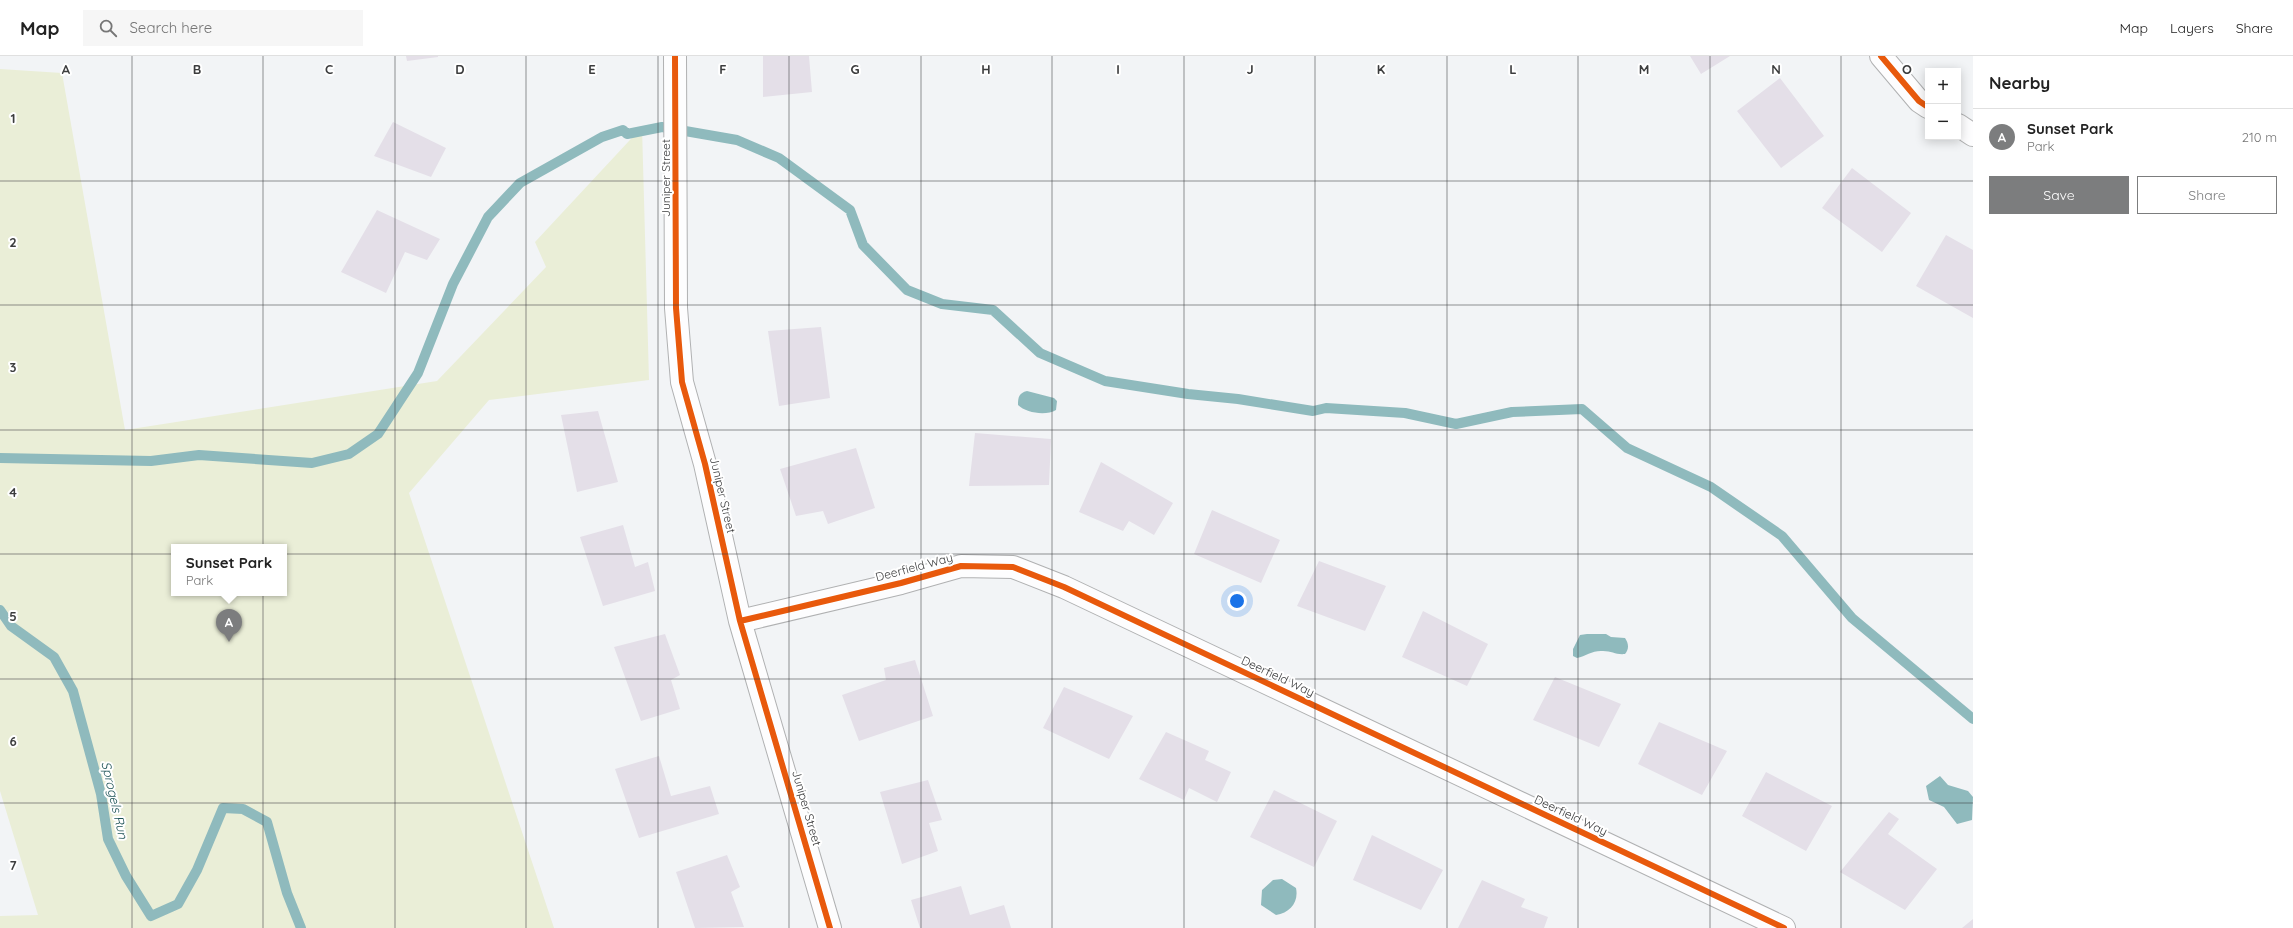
<!DOCTYPE html>
<meta charset="utf-8">
<style>
:root{--surface:#fff;--page:#f6f6f6;--text:#222;--muted:#767676;--line:#e0e0e0;--accent:#7c7d7e}
body{margin:0;font-family:Quicksand,sans-serif;background:var(--page);color:var(--text)}
.controls{position:absolute;right:12px;top:12px;display:grid;overflow:hidden;border-radius:0px;box-shadow:0 2px 10px #0003}
.controls button{width:36px;height:36px;display:grid;place-items:center;padding:0;border:0;border-bottom:1px solid var(--line);background:var(--surface);color:var(--text);font:20px sans-serif}
.you{position:absolute;left:1237px;top:545px;width:14px;height:14px;margin:-10px;border:3px solid #fff;border-radius:50%;background:#1a73e8;box-shadow:0 0 0 6px #1a73e833}
.badge{display:grid;place-items:center;width:26px;height:26px;border-radius:50%;background:var(--accent);color:#fff;font-size:13px;font-weight:700}
.pin{position:absolute;translate:-50% -33px;filter:drop-shadow(0 1px 2px #0008)}
.pin::after{content:'';position:absolute;top:21px;width:14px;height:12px;background:inherit;clip-path:polygon(0 0,100% 0,50% 100%)}
.popup{position:absolute;left:171px;top:488px;width:116px;height:52px;box-sizing:border-box;display:grid;place-content:center;border-radius:0px;background:var(--surface);filter:drop-shadow(0 1px 3px #0005);font-size:13px;white-space:nowrap;color:var(--muted)}
.popup b{font-size:15px;color:var(--text)}
.popup::after{content:'';position:absolute;left:50%;top:100%;margin-left:-8px;border:8px solid transparent;border-top-color:var(--surface)}
.list{margin:0;padding:0;list-style:none}
h2{display:flex;justify-content:space-between;align-items:center;height:52px;margin:0;padding:0 16px;font-size:17px}
h2 small{font-size:13px;font-weight:400;color:var(--muted)}
.list li{display:grid;grid-template-columns:26px 1fr auto;gap:12px;align-items:center;box-sizing:border-box;height:56px;padding:0 16px;border-top:1px solid var(--line)}
.list b{display:block;font-size:15px;white-space:nowrap}
.list p{margin:0;font-size:13px;white-space:nowrap;color:var(--muted)}
.list em{font-size:13px;font-style:normal;color:var(--muted)}
.actions{display:flex;gap:8px;padding:12px 16px}
.actions a{flex:1;padding:9px 0;border:1px solid var(--accent);border-radius:0px;text-align:center;font-size:14px;color:var(--accent)}
.actions .main{background:var(--accent);color:#fff}
.icon{flex:none;width:22px;height:22px;fill:none;stroke:currentColor;stroke-width:2;stroke-linecap:round;stroke-linejoin:round}
.map{position:relative;flex:none;width:1973px;height:872px;overflow:hidden}
header{display:flex;align-items:center;gap:24px;box-sizing:border-box;height:56px;padding:0 20px;background:var(--surface);border-bottom:1px solid var(--line)}
header strong{font-size:19px}
nav{display:flex;gap:22px;margin-inline-start:auto;font-size:14px}
.search{width:280px;height:36px;background:var(--page);display:flex;align-items:center;gap:10px;box-sizing:border-box;padding:0 14px;border-radius:0px;color:var(--muted);font-size:15px}
main{display:flex}
aside{flex:1;background:var(--surface)}
.map>svg:first-child{display:block}
.green{fill:#eaeed7;fill-rule:evenodd}
.water{fill:#8fbabd}
.lines{fill:none;stroke-linecap:round;stroke-linejoin:round}
.stream{stroke:#8fbabd;stroke-width:10}
.building{fill:#e4dfe8}
.minor-casing{stroke:#b0b1b2;stroke-width:24}
.minor{stroke:#fdfdfe;stroke-width:22}
.cycleway-casing{stroke:#fff;stroke-width:8}
.cycleway{stroke:#e8590c;stroke-width:6}
.grid{fill:none;stroke:#3c3d3e;stroke-width:1;stroke-opacity:0.55}
.labels{text-anchor:middle;dominant-baseline:central;stroke-width:4;stroke-linejoin:round;paint-order:stroke}
.street-label{font-size:12px;fill:#3c3d3e;stroke:#fff}
.water-label{font-size:13px;font-style:italic;fill:#1e5357;stroke:#fff}
.grid-label{font-size:13px;text-anchor:middle;font-weight:bold;fill:#3c3d3e;stroke:#fff;stroke-width:4;stroke-linejoin:round;paint-order:stroke}
</style>
<header>
<strong>Map</strong>
<div class="search"><svg class="icon" aria-label="search" viewBox="0 0 24 24"><circle cx="10" cy="10" r="6"/><path d="M15 15l6 6"/></svg>Search here</div>
<nav><a>Map</a><a>Layers</a><a>Share</a></nav>
</header>
<main>
<div class="map">
<svg width="1973" height="872" viewBox="0 0 1973 872">
<rect width="100%" height="100%" fill="#f2f4f6"/>
<path class="green" d="M0 13 62 17 125 374 437 325 546 211 535 186 642 71 649 324 489 344 409 437 554 872H0V860L38 859 0 735ZM174 491H284V537H174Z"/>
<path class="water" d="M1027 335 1054 342 1057 345 1056 354C1046 360 1026 357 1018 349 1018 341 1019 337 1027 335Z
M1587 578H1606L1611 581 1625 582C1629 588 1629 593 1625 598 1616 599 1612 595 1603 595 1593 594 1586 600 1577 602L1573 600V593L1580 579Z
M1940 720 1948 729 1968 735 1973 741 1972 764 1957 768 1944 751 1929 744 1926 730Z
M1282 823 1296 832C1299 846 1290 857 1276 859L1261 849 1262 834 1273 824Z"/>
<g class="lines">
<path class="stream" d="M0 402 151 405 199 399 312 407 349 398 378 378 418 317 453 228 488 161 520 127 602 81 623 74 627 78 662 71 737 84 779 102 850 154 863 189 907 234 942 248 993 254 1040 297 1105 325 1188 338 1238 343 1313 355 1326 352 1405 357 1456 368 1512 356 1582 353 1627 392 1711 431 1782 480 1852 562 1973 663
M0 554 11 570 54 601 73 635 101 738 108 783 126 820 151 860 178 848 197 814 223 752 243 753 267 766 287 837 301 872"/>
</g>
<path class="building" d="M406 0H438V1L407 5Z
M763 0H809L812 36 763 41Z
M1690 0H1730L1701 18Z
M1780 22 1824 80 1781 112 1737 55Z
M393 66 446 92 431 121 374 100Z
M1852 112 1911 157 1882 196 1822 152Z
M377 154 440 183 427 204 405 196 386 237 341 216Z
M1946 179 1973 194V262L1916 230Z
M821 271 830 342 779 350 768 275Z
M598 355 618 426 577 436 561 359Z
M975 377 1051 383 1049 429 969 430Z
M856 392 875 452 828 468 823 455 796 460 780 413Z
M1101 406 1173 447 1154 479 1129 465 1123 475 1079 456Z
M1212 454 1280 484 1261 527 1194 498Z
M623 469 635 511 648 506 655 535 603 550 580 481Z
M1319 505 1386 530 1365 575 1297 550Z
M1423 555 1488 588 1467 630 1402 601Z
M665 578 680 619 671 624 680 653 641 665 614 591Z
M915 604 933 660 859 685 842 639 886 624 884 612Z
M1555 621 1621 648 1599 691 1533 664Z
M1064 631 1133 660 1109 703 1043 672Z
M1659 666 1727 695 1702 739 1638 708Z
M1166 676 1209 695 1205 704 1231 716 1217 746 1189 732 1184 744 1139 723Z
M659 700 671 740 710 730 719 758 639 782 615 713Z
M1766 716 1832 750 1806 795 1742 760Z
M928 724 942 764 929 767 938 795 902 808 880 736Z
M1274 734 1337 765 1314 811 1250 781Z
M1889 756 1899 763 1888 778 1937 813 1905 854 1840 816Z
M1372 779 1443 814 1421 854 1353 824Z
M727 799 740 831 731 836 744 871 695 872 676 816Z
M1482 824 1525 843 1521 851 1548 861 1544 872H1458Z
M961 830 970 859 1004 849 1011 872H920L911 844Z
M1973 863V872H1962Z"/>
<g class="lines">
<g class="minor-casing">
<path id="minor" d="M675 0 676 252 682 326 705 408 740 565 830 872
M1881 0 1919 45 1928 51
M1958 69 1973 79
M740 565 901 527 961 510 1013 511 1064 531 1784 872"/>
</g>
<use href="#minor" class="minor"/>
<g class="cycleway-casing">
<path id="cycleway" d="M675 0 676 252 682 326 705 408 740 565 830 872
M1881 0 1919 45 1928 51
M740 565 901 527 961 510 1013 511 1064 531 1784 872"/>
</g>
<use href="#cycleway" class="cycleway"/>
</g>
<path class="grid" d="M132 0V872M263 0V872M395 0V872M526 0V872M658 0V872M789 0V872M921 0V872M1052 0V872M1184 0V872M1315 0V872M1447 0V872M1578 0V872M1710 0V872M1841 0V872M0 125H1973M0 249H1973M0 374H1973M0 498H1973M0 623H1973M0 747H1973"/>
<g class="labels">
<g class="street-label">
<text transform="translate(665 122) rotate(-90)">Juniper Street</text>
<text transform="translate(723 439) rotate(77)">Juniper Street</text>
<text transform="translate(914 511) rotate(-15)">Deerfield Way</text>
<text transform="translate(1278 620) rotate(25)">Deerfield Way</text>
<text transform="translate(807 752) rotate(74)">Juniper Street</text>
<text transform="translate(1571 759) rotate(25)">Deerfield Way</text>
</g>
<g class="water-label">
<text transform="translate(115 744) rotate(77)">Sprogels Run</text>
</g>
</g>
<g class="grid-label">
<text x="66" y="18">A</text>
<text x="197" y="18">B</text>
<text x="329" y="18">C</text>
<text x="460" y="18">D</text>
<text x="592" y="18">E</text>
<text x="723" y="18">F</text>
<text x="855" y="18">G</text>
<text x="986" y="18">H</text>
<text x="1118" y="18">I</text>
<text x="1250" y="18">J</text>
<text x="1381" y="18">K</text>
<text x="1513" y="18">L</text>
<text x="1644" y="18">M</text>
<text x="1776" y="18">N</text>
<text x="1907" y="18">O</text>
<text x="13" y="67">1</text>
<text x="13" y="191">2</text>
<text x="13" y="316">3</text>
<text x="13" y="441">4</text>
<text x="13" y="565">5</text>
<text x="13" y="690">6</text>
<text x="13" y="814">7</text>
</g>
</svg>
<div class="controls">
<button>+</button>
<button>−</button>
</div>
<div class="you"></div>
<div class="pin badge" style="left:229px;top:586px">A</div>
<div class="popup"><b>Sunset Park</b>Park</div>
</div>
<aside>
<h2>Nearby<small></small></h2>
<ul class="list">
<li><span class="badge">A</span><div><b>Sunset Park</b><p>Park</p></div><em>210 m</em></li>
</ul>
<div class="actions"><a class="main">Save</a><a>Share</a></div>
</aside>
</main>
